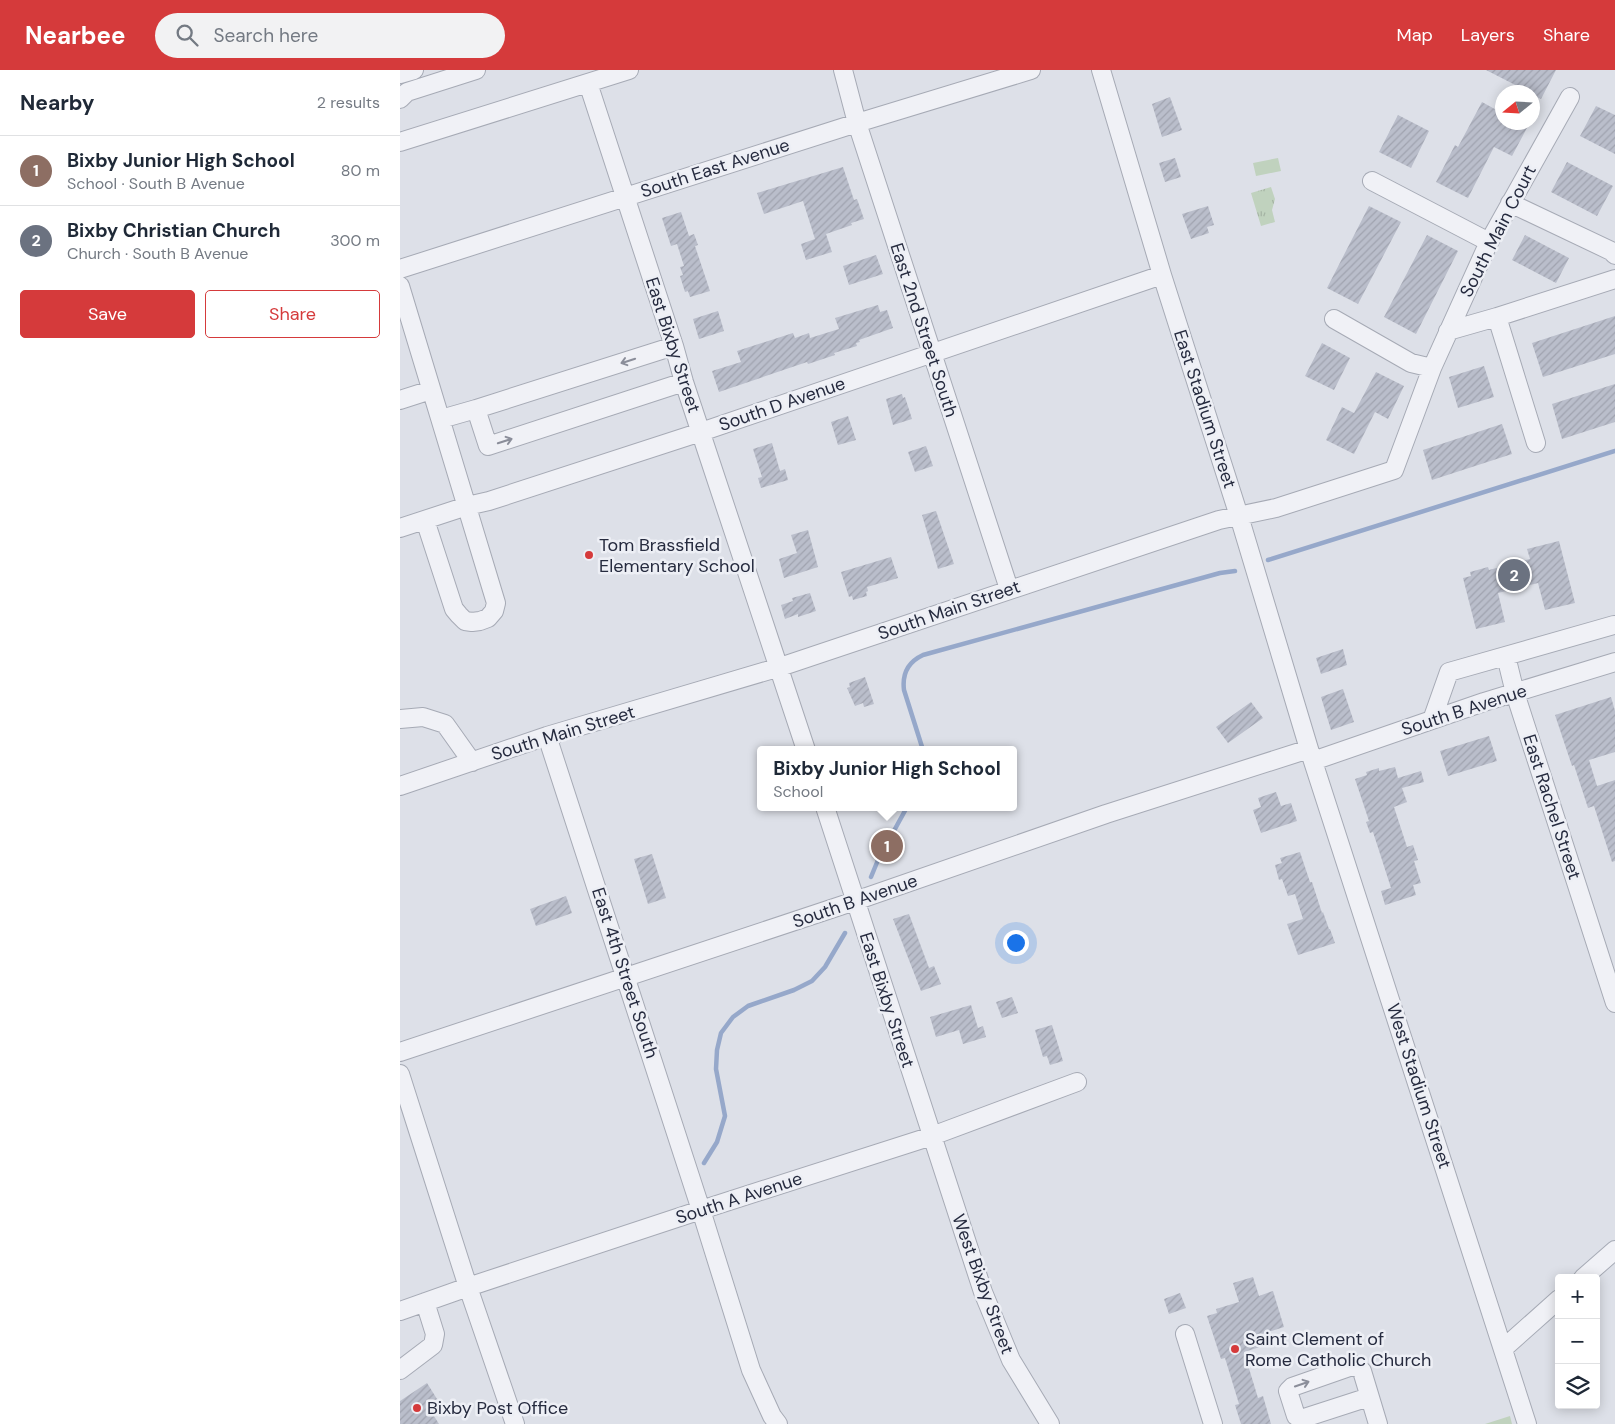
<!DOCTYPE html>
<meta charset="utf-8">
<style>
:root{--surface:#fff;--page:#f2f2f3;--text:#1f2937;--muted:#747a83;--line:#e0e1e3;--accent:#d53a3b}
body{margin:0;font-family:"DM Sans",sans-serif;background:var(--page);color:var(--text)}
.controls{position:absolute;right:15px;bottom:15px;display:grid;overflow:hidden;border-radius:5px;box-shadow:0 2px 12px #0003}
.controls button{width:45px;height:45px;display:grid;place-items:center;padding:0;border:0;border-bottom:1px solid var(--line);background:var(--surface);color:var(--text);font:25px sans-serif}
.compass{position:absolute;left:1095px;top:15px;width:45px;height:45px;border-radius:50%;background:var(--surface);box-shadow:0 2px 12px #0003;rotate:252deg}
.you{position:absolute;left:615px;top:872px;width:18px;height:18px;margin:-12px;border:4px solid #fff;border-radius:50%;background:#1a73e8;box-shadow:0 0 0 8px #1a73e833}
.badge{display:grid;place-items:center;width:32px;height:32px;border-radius:50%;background:var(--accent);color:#fff;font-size:16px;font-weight:700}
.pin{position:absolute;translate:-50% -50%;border:2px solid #fff;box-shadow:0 1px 5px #0006}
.popup{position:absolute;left:357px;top:676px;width:260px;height:65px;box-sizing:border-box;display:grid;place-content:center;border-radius:5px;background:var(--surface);filter:drop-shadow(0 1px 4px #0005);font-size:16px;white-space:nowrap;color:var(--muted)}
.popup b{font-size:19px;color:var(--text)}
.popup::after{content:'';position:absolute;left:50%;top:100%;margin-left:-10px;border:10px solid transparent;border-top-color:var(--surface)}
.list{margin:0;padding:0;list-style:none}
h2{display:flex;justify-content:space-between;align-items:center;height:65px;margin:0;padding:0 20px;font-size:21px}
h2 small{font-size:16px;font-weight:400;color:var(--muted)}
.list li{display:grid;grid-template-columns:32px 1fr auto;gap:15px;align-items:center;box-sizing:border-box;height:70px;padding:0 20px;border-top:1px solid var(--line)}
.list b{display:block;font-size:19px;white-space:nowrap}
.list p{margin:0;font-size:16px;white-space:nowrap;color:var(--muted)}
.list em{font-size:16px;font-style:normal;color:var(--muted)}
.actions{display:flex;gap:10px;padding:15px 20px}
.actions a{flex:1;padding:11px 0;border:1px solid var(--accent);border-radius:5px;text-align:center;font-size:18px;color:var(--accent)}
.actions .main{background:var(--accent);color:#fff}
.icon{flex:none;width:28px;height:28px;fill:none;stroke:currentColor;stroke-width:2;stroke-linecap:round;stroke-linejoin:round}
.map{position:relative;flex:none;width:1215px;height:1354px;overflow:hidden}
header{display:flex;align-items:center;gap:30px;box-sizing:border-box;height:70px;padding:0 25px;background:var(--accent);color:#fff}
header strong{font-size:24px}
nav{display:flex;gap:28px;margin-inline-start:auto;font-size:18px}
.search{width:350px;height:45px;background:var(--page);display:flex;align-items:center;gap:12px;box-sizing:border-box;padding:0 18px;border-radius:28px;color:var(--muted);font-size:19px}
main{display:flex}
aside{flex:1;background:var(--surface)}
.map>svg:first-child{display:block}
.green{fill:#c0d2be}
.park{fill:url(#park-tufts)}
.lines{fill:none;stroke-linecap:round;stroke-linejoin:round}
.stream{stroke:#96a8ca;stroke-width:4.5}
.building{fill:url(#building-hatch)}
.minor-casing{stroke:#a6aab5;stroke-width:20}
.minor{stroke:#f0f1f6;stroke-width:18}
.oneway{stroke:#8b8e9a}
.poi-dot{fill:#d53a3b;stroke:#edeff5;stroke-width:2}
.labels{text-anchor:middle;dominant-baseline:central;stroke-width:5;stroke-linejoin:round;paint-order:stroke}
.street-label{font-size:18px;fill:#262b3f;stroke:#edeff5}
.poi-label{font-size:18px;fill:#262b3f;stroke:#edeff5;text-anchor:start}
</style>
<header>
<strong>Nearbee</strong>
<div class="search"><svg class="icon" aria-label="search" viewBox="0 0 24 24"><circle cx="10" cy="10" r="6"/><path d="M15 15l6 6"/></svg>Search here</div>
<nav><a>Map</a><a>Layers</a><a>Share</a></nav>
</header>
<main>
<aside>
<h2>Nearby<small>2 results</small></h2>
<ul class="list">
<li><span class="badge" style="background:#8d6e63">1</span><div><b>Bixby Junior High School</b><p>School · South B Avenue</p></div><em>80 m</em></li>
<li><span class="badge" style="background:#6b7280">2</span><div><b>Bixby Christian Church</b><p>Church · South B Avenue</p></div><em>300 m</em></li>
</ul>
<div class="actions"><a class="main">Save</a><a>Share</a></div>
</aside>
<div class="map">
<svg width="1215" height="1354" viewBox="0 0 1215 1354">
<defs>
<pattern id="park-tufts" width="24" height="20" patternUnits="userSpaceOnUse" patternTransform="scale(1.25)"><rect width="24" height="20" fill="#c0d2be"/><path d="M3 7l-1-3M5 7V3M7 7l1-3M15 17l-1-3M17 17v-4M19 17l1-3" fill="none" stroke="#a5b4a4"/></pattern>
<pattern id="building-hatch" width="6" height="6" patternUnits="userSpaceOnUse" patternTransform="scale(1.25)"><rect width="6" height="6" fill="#babecb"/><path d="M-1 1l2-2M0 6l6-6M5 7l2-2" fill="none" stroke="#a0a3af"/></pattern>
</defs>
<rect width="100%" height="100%" fill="#dde0e8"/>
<path class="green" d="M878 88 881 101 856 106 853 93Z
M1110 1346 1112 1354H1085Z"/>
<path class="park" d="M871 117 875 129 872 140 875 152 861 156 851 123Z"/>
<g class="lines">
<path class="stream" d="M868 490 1215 381
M523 680 504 620C502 604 508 592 523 585L820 503 835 501
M471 807 478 790 507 737
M304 1093 317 1072 325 1046 316 999 317 980 321 963 333 947 348 936 394 920 412 911 425 897 445 863"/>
</g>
<path class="building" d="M1086 0H1156L1141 29 1132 25V22H1129Z
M770 27 782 60 762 67 752 34Z
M1082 32 1102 43V52H1121L1128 56 1112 86 1094 77 1068 128 1036 112 1055 75 1058 77Z
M1196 36 1215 45V84L1180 66Z
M998 45 1029 61 1011 98 979 82Z
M775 88 781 107 765 112 759 93Z
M1167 92 1213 116 1197 146 1151 122Z
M443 97 454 130 457 129 464 149 451 153 452 155 426 164 432 182 406 190 401 174 415 169 403 131 364 144 357 123Z
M808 136 814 155 807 157 809 163 791 169 782 144Z
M969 136 1001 152 958 234 927 218Z
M281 142 289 166 294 164 298 175 295 176 310 221 290 227 288 221 285 222 280 206 283 205 280 197 284 196 277 174 271 176 262 148Z
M1027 165 1058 181 1016 264 984 247Z
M1125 165 1169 188 1156 213 1112 190Z
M476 185 483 204 449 215 443 196Z
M478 235 480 242 487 240 493 258 459 270 460 272 456 273 457 276 434 283 435 285 408 294 407 292 319 322 312 301 341 292 337 281 393 263 395 268 409 263 410 268 439 259 435 248Z
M318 241 324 261 299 269 293 249Z
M1215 246V284L1143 307 1132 273Z
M922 273 950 288 934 320 905 306Z
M1084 296 1094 327 1058 338 1049 307Z
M976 302 1004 316 988 349 975 342 954 384 926 370 942 337 954 343Z
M1215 314V352L1162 369 1152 334Z
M502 324 503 328 505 327 512 349 493 355 486 329Z
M448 346 456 370 438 375 431 352Z
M1102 354 1112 384 1032 410 1023 380Z
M372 373 380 401 385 399 388 410 361 418 358 408 362 407 353 379Z
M526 376 533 396 515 402 508 382Z
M536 441 554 494 538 499 522 445Z
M408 460 418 497 384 508 379 489 397 483 391 465Z
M1159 471 1175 533 1145 540 1138 513 1098 523 1105 552 1076 559 1063 508 1071 506 1070 502 1088 497 1089 500 1130 489 1127 479Z
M491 487 498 508 467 517 468 521 466 522 467 526 453 530 452 526 449 527 441 502Z
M410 523 416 541 398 547V544L385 549 381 535 393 531 392 528Z
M943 579 947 595 921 604 916 588Z
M465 607 474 634 464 637 463 633 455 636 447 618 450 617 449 613Z
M943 619 954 652 931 660 921 627Z
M1211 627 1215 641V682L1189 690 1197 716 1215 710V791L1212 792 1194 736 1188 738 1174 695 1172 696 1155 645Z
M851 632 863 648 828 673 816 657Z
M1089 666 1097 691 1048 706 1040 681Z
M995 697 998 708 1021 701 1024 712 1002 718 1007 732 994 737 1007 777 1013 775 1018 790 1014 791 1021 813 1013 815 1016 825 985 835 981 821 991 818 973 762 970 763 966 752 969 751 955 709 967 705 966 702 979 698V701Z
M876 722 881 736 891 733 897 751 861 763 853 740 861 737 858 728Z
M900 782 910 812H912L922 843 923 842 929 859H930L935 873 898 885 887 854 903 849 895 824 888 826 882 809 879 810 875 795 882 793 880 788Z
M252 784 266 828 248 834 234 789Z
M166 826 172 843 136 856 130 839Z
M509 844 529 898 534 896 541 914 521 921 493 849Z
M612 927 618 943 602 948 596 932Z
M571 935 578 958 583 956 586 967 563 974 559 960 536 967 530 947Z
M652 955 663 991 650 995 647 986 643 987 635 960Z
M853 1207 859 1226 873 1221 884 1257 856 1266 860 1277 844 1282 858 1328 863 1326 871 1354H841L835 1335 839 1334 825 1288 821 1289 807 1246 817 1243 816 1239 839 1232 833 1213Z
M780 1223 786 1238 769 1244 764 1229Z
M27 1313 37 1329 31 1333 38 1343 34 1346 39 1354H0V1331Z"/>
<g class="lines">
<g class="minor-casing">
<path id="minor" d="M443 0 457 53 609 519
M701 0 762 205 839 446 909 679 1127 1354
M0 4 14 0
M188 13 274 276 284 312 406 680
M0 29 7 22 76 0
M0 72 229 0
M972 111 1089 172
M1110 133 1211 181 1215 185
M0 199 457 53 631 0
M0 216 96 533 94 541 88 548 80 551 72 552 65 551 59 545 54 539 25 450
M1097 247 1215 209
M934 249 1011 293 1032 298
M1048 261 1097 247 1136 373
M274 276 76 339 88 376 284 312
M0 330 31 320
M41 349 76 339
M0 458 67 436 89 431 301 362 762 205
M1106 586 1115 623 1215 933
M0 649 23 647 45 654 72 692
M1032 650 1049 602 1214 555
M147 666 301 1140 351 1300 372 1346 378 1354
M913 691 1084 632 1215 592
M0 716 147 666 380 597 819 450 876 438 994 400 1032 298 1089 172 1170 27
M425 737 583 1222 611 1290 650 1354
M0 982 455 831 706 744 909 679
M0 1004 68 1217 115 1354
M1183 1208 1215 1180
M0 1241 68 1217 301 1140 532 1066 677 1012
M785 1264 813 1354
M1104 1278 1159 1229
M0 1300 33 1275 35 1264 25 1232
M969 1327 904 1348 896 1346 888 1321 892 1317 955 1295 962 1301 978 1354"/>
</g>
<use href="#minor" class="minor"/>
</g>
<defs><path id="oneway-shaft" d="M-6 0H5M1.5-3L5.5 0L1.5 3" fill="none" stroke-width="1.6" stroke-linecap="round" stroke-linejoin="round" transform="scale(1.25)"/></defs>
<g class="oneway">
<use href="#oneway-shaft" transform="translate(228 291) rotate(162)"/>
<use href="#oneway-shaft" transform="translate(105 371) rotate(-18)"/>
<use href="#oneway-shaft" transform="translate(902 1314) rotate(-19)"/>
</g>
<g class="poi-dot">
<circle cx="189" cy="485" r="5"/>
<circle cx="835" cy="1279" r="5"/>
<circle cx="17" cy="1338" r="5"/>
</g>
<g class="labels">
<g class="street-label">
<text transform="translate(315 98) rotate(-18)">South East Avenue</text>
<text transform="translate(1098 161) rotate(-63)">South Main Court</text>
<text transform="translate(524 260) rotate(72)">East 2nd Street South</text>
<text transform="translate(273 275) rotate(72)">East Bixby Street</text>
<text transform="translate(382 334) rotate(-19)">South D Avenue</text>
<text transform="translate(805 339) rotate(72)">East Stadium Street</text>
<text transform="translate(549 540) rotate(-19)">South Main Street</text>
<text transform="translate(1064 640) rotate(-18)">South B Avenue</text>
<text transform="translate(163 663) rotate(-17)">South Main Street</text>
<text transform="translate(1152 737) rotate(72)">East Rachel Street</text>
<text transform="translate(455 831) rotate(-19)">South B Avenue</text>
<text transform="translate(225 903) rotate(72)">East 4th Street South</text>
<text transform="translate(487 930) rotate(72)">East Bixby Street</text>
<text transform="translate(1019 1016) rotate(72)">West Stadium Street</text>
<text transform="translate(339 1128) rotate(-18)">South A Avenue</text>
<text transform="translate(583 1214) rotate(70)">West Bixby Street</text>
</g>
<g class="poi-label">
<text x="199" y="475">Tom Brassfield<tspan x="199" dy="21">Elementary School</tspan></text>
<text x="845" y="1269">Saint Clement of<tspan x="845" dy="21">Rome Catholic Church</tspan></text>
<text x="27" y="1338">Bixby Post Office</text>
</g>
</g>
</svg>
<div class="controls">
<button>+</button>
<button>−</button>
<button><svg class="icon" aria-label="layers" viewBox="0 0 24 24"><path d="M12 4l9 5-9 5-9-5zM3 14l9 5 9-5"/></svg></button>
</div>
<svg class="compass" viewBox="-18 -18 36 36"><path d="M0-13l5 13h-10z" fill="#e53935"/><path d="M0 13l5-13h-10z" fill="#747a83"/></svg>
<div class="you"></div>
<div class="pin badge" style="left:487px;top:776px;background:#8d6e63">1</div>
<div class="popup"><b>Bixby Junior High School</b>School</div>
<div class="pin badge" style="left:1114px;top:505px;background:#6b7280">2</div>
</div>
</main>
